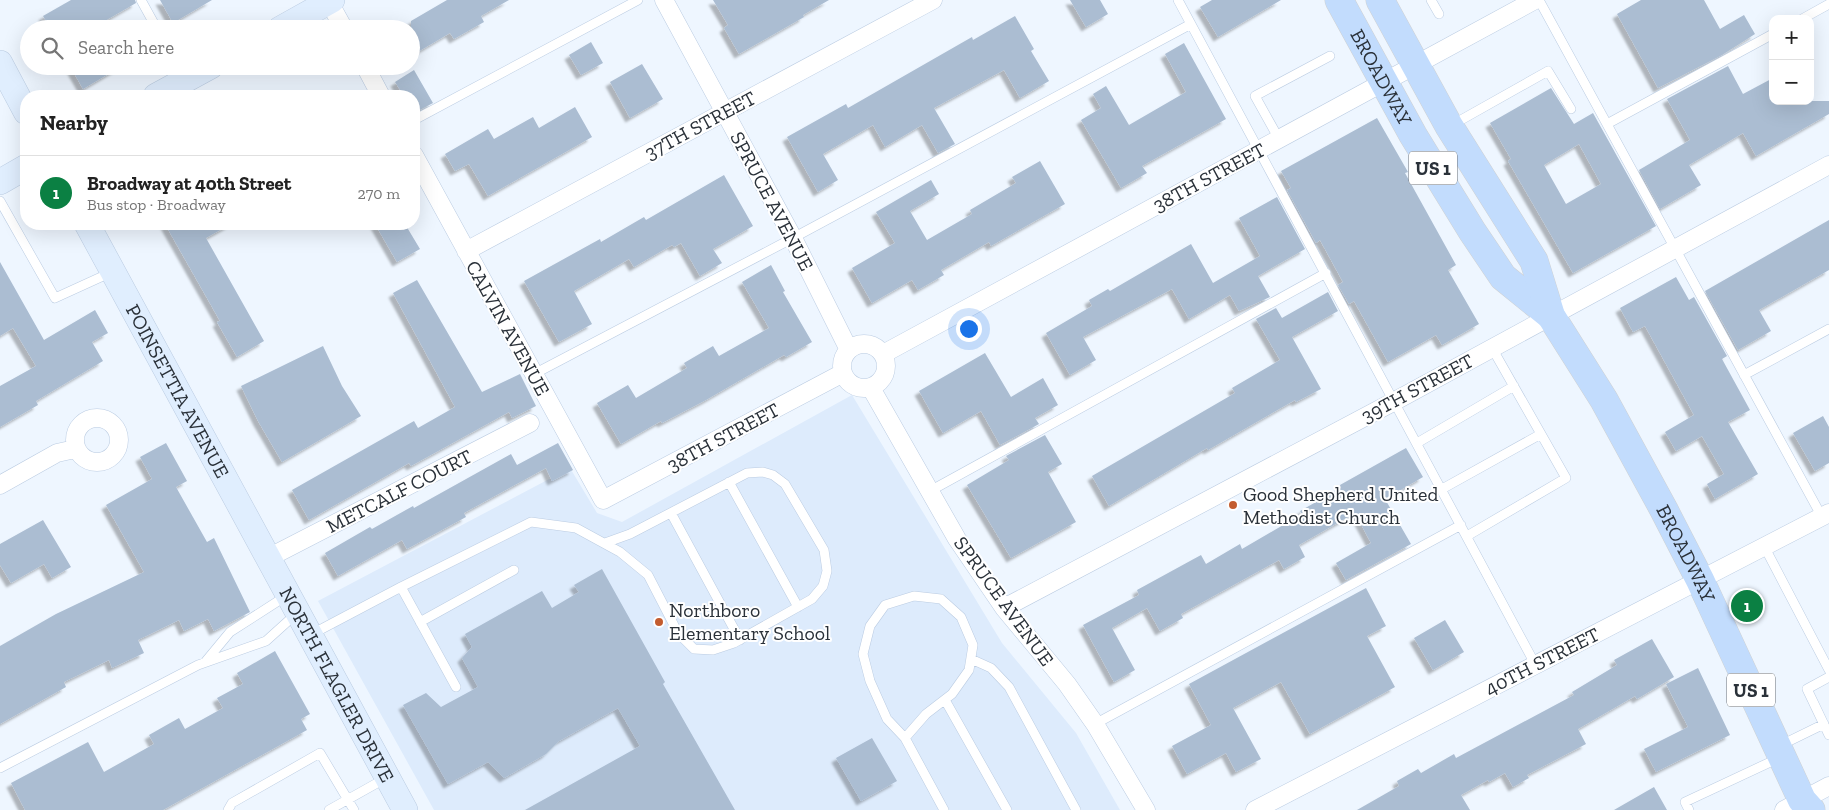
<!DOCTYPE html>
<meta charset="utf-8">
<style>
:root{--surface:#fff;--page:#f2f2f2;--text:#222;--muted:#767676;--line:#e0e0e0;--accent:#0b8043}
body{margin:0;font-family:"Zilla Slab",serif;background:var(--page);color:var(--text)}
.controls{position:absolute;right:15px;top:15px;display:grid;overflow:hidden;border-radius:10px;box-shadow:0 5px 20px #0002}
.controls button{width:45px;height:45px;display:grid;place-items:center;padding:0;border:0;border-bottom:1px solid var(--line);background:var(--surface);color:var(--text);font:25px sans-serif}
.you{position:absolute;left:968px;top:328px;width:18px;height:18px;margin:-12px;border:4px solid #fff;border-radius:50%;background:#1a73e8;box-shadow:0 0 0 8px #1a73e833}
.badge{display:grid;place-items:center;width:32px;height:32px;border-radius:50%;background:var(--accent);color:#fff;font-size:16px;font-weight:700}
.pin{position:absolute;translate:-50% -50%;border:2px solid #fff;box-shadow:0 1px 5px #0006}
.list{margin:0;padding:0;list-style:none}
h2{display:flex;justify-content:space-between;align-items:center;height:65px;margin:0;padding:0 20px;font-size:21px}
h2 small{font-size:16px;font-weight:400;color:var(--muted)}
.list li{display:grid;grid-template-columns:32px 1fr auto;gap:15px;align-items:center;box-sizing:border-box;height:75px;padding:0 20px;border-top:1px solid var(--line)}
.list b{display:block;font-size:19px;white-space:nowrap}
.list p{margin:0;font-size:16px;white-space:nowrap;color:var(--muted)}
.list em{font-size:16px;font-style:normal;color:var(--muted)}
.icon{flex:none;width:28px;height:28px;fill:none;stroke:currentColor;stroke-width:2;stroke-linecap:round;stroke-linejoin:round}
.map{position:relative;flex:none;width:1829px;height:810px;overflow:hidden}
.search{position:absolute;background:var(--surface);box-shadow:0 5px 20px #0002;left:20px;top:20px;width:400px;height:55px;display:flex;align-items:center;gap:12px;box-sizing:border-box;padding:0 18px;border-radius:28px;color:var(--muted);font-size:19px}
.panel{position:absolute;background:var(--surface);box-shadow:0 5px 20px #0002;left:20px;top:90px;width:400px;height:140px;border-radius:20px}
.map>svg:first-child{display:block}
.built{fill:#ddebfc}
.building{fill:#abbdd2;fill-rule:evenodd;filter:url(#shadow)}
.lines{fill:none;stroke-linecap:round;stroke-linejoin:round}
.lane-casing{stroke:#bbcce2;stroke-width:10}
.street-casing{stroke:#bbcce2;stroke-width:19}
.secondary-casing{stroke:#bbcce2;stroke-width:26}
.primary-casing{stroke:#d0d2d3;stroke-width:29}
.lane{stroke:#fff;stroke-width:9}
.street{stroke:#fff;stroke-width:18}
.secondary{stroke:#e0eefe;stroke-width:25}
.primary{stroke:#c2dcfd;stroke-width:28}
.poi-dot{fill:#c35c2f;stroke:#fff;stroke-width:2}
.labels{text-anchor:middle;dominant-baseline:central;stroke-width:4;stroke-linejoin:round;paint-order:stroke}
.shield{fill:#fff;stroke:#6a6f74;stroke-width:1}
.shield-label{font-size:19px;font-weight:bold;fill:#2a3139}
.street-label{font-size:20px;fill:#2a3139;stroke:#fff}
.poi-label{font-size:20px;fill:#2a3139;stroke:#fff;text-anchor:start}
</style>
<div class="map">
<svg width="1829" height="810" viewBox="0 0 1829 810">
<defs>
<filter id="shadow"><feDropShadow dx="-4.5" dy="4.5" stdDeviation="1" flood-color="#0004"/></filter>
</defs>
<rect width="100%" height="100%" fill="#eef6ff"/>
<path class="built" d="M852 395 1002 643 1076 733 1120 810H434L318 601 570 468 597 513 622 522Z"/>
<path class="building" d="M71 0H135L136 3 91 29H51L43 16Z
M160 0H212L173 23Z
M447 0H509L481 16 484 22 454 39 450 33 411 56V21Z
M713 0H829L803 15 804 17 739 54 724 28 728 25Z
M1070 0H1100L1108 14 1086 27Z
M1212 0H1281L1218 37 1200 7Z
M1641 0H1704L1720 29 1744 15 1755 34 1722 55 1658 88 1617 14Z
M1015 16 1034 49 1031 51 1049 81 1020 98 1004 70 934 108 955 144 938 153 922 125 885 147 873 125 823 154 838 180 818 192 787 137 846 104 848 108 972 37 973 40Z
M591 42 603 63 581 75 569 55Z
M1184 43 1226 119 1142 166 1147 173 1121 188 1081 120 1101 108 1093 94 1106 86 1129 125 1186 92 1165 54Z
M642 64 663 99 630 118 610 82Z
M70 66H122L83 89Z
M1728 66 1743 94 1773 78V101H1829V114L1756 156 1743 133 1689 165 1701 185 1660 209 1639 170 1690 140 1667 99Z
M414 70 433 103 414 113V96H404L395 82Z
M1551 88 1574 124 1593 113 1656 226 1573 273 1508 161 1511 159 1490 123ZM1579 144 1601 184 1566 204 1544 165Z
M575 107 592 137 488 196 469 164 455 171 445 154 488 129 494 139 533 117 539 128Z
M1377 118 1408 172 1405 173 1456 265 1448 270 1479 324 1442 345 1436 335 1388 362 1354 301 1349 304 1338 285 1343 282 1320 240 1316 243 1287 190 1291 188 1281 171Z
M1040 161 1065 204 991 246 989 242 941 270 944 275 918 290 912 280 872 303 852 268 895 243 876 212 931 180 939 194 910 211 927 240 972 214 970 210 1016 183 1012 177Z
M724 175 753 226 713 249 722 263 700 276 681 243 674 247 672 245 634 267 629 259 574 291 592 324 559 342 524 281 600 239 601 242 644 217 646 220Z
M1277 197 1305 249 1258 276 1270 297 1239 311 1230 295 1189 319 1172 289 1083 337 1096 360 1070 375 1046 333 1092 306 1089 300 1108 289 1110 291 1191 244 1213 283 1260 256 1239 218Z
M1829 220V270L1759 310 1771 331 1738 350 1705 291Z
M165 224H231L206 238 264 341 237 357 217 322 220 321Z
M375 224H405L420 249 397 262Z
M0 262 44 340 95 310 108 333 92 342 103 361 36 401 38 405 0 427V386L36 366 13 328 0 336Z
M771 265 785 291 783 292 812 342 786 357 784 355 706 400 662 423 661 421 621 444 597 403 628 385 636 398 687 368 684 363 713 346 719 356 769 328 742 282Z
M1676 277 1689 300 1694 297 1727 356 1722 359 1750 410 1728 422 1758 474 1715 499 1707 484 1724 474 1702 436 1676 451 1665 432 1694 415 1645 326 1633 332 1620 308Z
M417 280 482 392 520 374 536 406 512 418 509 412 411 466 409 463 309 520 292 490 414 421 418 428 455 407 393 293Z
M1328 292 1338 311 1292 337 1321 389 1296 402 1295 400 1208 450 1207 448 1109 506 1092 476 1235 393 1232 388 1280 360 1256 319 1276 308 1282 318Z
M323 346 342 386 361 416 282 462 258 421 241 386Z
M985 353 1011 397 1043 378 1058 405 1035 418 1039 424 1000 445 981 411 943 433 919 391Z
M1823 416 1829 427V463L1815 471 1793 433Z
M1045 435 1062 464 1048 472 1076 522 1011 558 967 485 1009 460 1006 456Z
M166 443 187 481 176 487 207 542 214 538 250 612 214 631 208 619 184 631 179 620 138 640 144 653 112 668 109 660 64 682 66 687 0 724V646L56 614 144 572 106 505 152 479 140 457Z
M558 443 573 470 552 481 546 468 464 513 466 517 407 549 402 540 338 576 325 553 370 527 372 529 413 506 414 508 511 454 517 465Z
M1406 448 1423 477 1385 499 1411 544 1346 580 1336 563 1371 543 1355 513 1299 545 1305 557 1284 569 1279 560 1181 614 1183 618 1160 631 1147 608 1112 628 1135 670 1114 682 1083 625 1139 595 1137 590 1201 555 1206 564 1240 544 1242 549 1302 514 1300 511 1341 488 1340 485Z
M43 520 71 567 52 578 44 564 11 583 0 565V544Z
M602 569 665 682 663 684 735 810H525L640 746 618 708 559 741 546 754 504 778 488 762 448 784 403 705 426 693 441 707 478 687 462 658 472 647 465 634 542 591 552 608 579 592 574 585Z
M1366 588 1386 626 1367 636 1395 687 1310 734 1281 682 1233 708 1261 759 1236 772 1226 753 1187 774 1172 746 1211 725 1189 684Z
M1445 620 1464 652 1433 670 1414 638Z
M1652 639 1674 677 1637 699 1635 696 1578 729 1586 744 1527 775 1529 778 1513 787 1505 773 1489 782 1488 780 1461 795 1470 810H1357L1399 786 1397 781 1418 769 1421 773 1454 754 1456 758 1574 695 1572 692 1617 665 1614 660Z
M275 651 310 714 301 719 307 730 163 810H25L11 783 88 742 104 772 154 744 149 735 179 718 185 729 223 708 217 698 243 684 237 673Z
M1698 668 1730 735 1656 772 1644 749 1688 727 1666 684Z
M872 738 897 781 861 801 836 758Z
M1654 787 1667 810H1614Z"/>
<g class="lines">
<g class="lane-casing">
<path id="lane" d="M141 0 157 29
M1178 0 1535 664
M1431 0 1439 14
M1539 0 1822 517
M1802 19 1829 4
M414 120 638 0
M1607 124 1773 34
M1452 125 1548 71 1571 109
M1279 139 1255 96 1330 56
M0 201 55 298 112 272
M534 374 793 238 1191 24
M1744 375 1829 329
M1417 443 1514 386
M729 482 798 607
M1442 489 1541 434
M930 491 1326 273
M671 513 740 640
M1467 536 1566 478 1492 348
M1764 546 1829 670
M401 587 531 522 576 528 620 552 648 575 678 633 694 649 713 650 734 643 812 599 823 586 827 571 824 550 785 484 773 475 763 472 747 473 630 534 605 543
M420 622 514 570
M312 634 401 587 456 687
M971 659 991 668 1009 687 1076 810
M206 661 230 632 286 596
M1829 677 1807 689 1829 735
M945 700 1007 810
M1095 724 1461 525
M905 738 926 714 952 694 969 670 973 645 961 617 941 599 914 596 885 605 870 626 863 654 870 681 887 719 905 738 944 810
M1779 746 1824 724
M0 768 198 665 266 641 297 613
M228 810 232 803 320 753 354 810
M329 810 386 778
M1689 810 1685 802 1779 758"/>
</g>
<g class="street-casing">
<path id="street" d="M664 0 793 238 849 350
M329 2 344 29
M365 66 381 96
M414 155 603 500 843 373
M466 251 933 0
M842 366a22 22 0 1 1 44 0a22 22 0 1 1-44 0Z
M883 354 1535 0
M871 388 957 539 1004 608 1067 684 1095 724 1146 810
M75 440a22 22 0 1 1 44 0a22 22 0 1 1-44 0Z
M0 485 57 453 75 449
M268 558 530 423
M1004 608 1395 401 1829 165
M1255 810 1829 513
M1784 810 1829 786"/>
</g>
<g class="secondary-casing">
<g id="secondary">
<path d="M280 29 332 0"/>
<path d="M0 63 26 112"/>
<path d="M156 96 211 66"/>
<path d="M0 182 26 167"/>
<path id="s1" d="M87 224 405 810"/>
</g>
</g>
<g class="primary-casing">
<g id="primary">
<path id="s2" d="M1339 0 1413 135 1472 231 1503 277 1551 316"/>
<path id="s3" d="M1380 0 1449 126 1534 261 1551 316 1604 400 1664 510 1700 580 1802 800 1811 810"/>
</g>
</g>
<use href="#lane" class="lane"/>
<use href="#street" class="street"/>
<use href="#secondary" class="secondary"/>
<use href="#primary" class="primary"/>
</g>
<g class="poi-dot">
<circle cx="1233" cy="505" r="5"/>
<circle cx="659" cy="622" r="5"/>
</g>
<g class="labels">
<g class="shield">
<rect x="1409" y="151.5" width="48" height="33" rx="4"/>
<rect x="1727" y="673.5" width="48" height="33" rx="4"/>
</g>
<g class="shield-label">
<text x="1433" y="168">US 1</text>
<text x="1751" y="690">US 1</text>
</g>
<g class="street-label">
<text stroke="none"><textPath href="#s2" startOffset="88">BROADWAY</textPath></text>
<text transform="translate(700 125) rotate(-28)">37TH STREET</text>
<text transform="translate(1209 177) rotate(-28)">38TH STREET</text>
<text transform="translate(772 201) rotate(62)">SPRUCE AVENUE</text>
<text transform="translate(508 328) rotate(61)">CALVIN AVENUE</text>
<text transform="translate(1417 388) rotate(-28)">39TH STREET</text>
<text stroke="none"><textPath href="#s1" startOffset="190">POINSETTIA AVENUE</textPath></text>
<text transform="translate(723 437) rotate(-28)">38TH STREET</text>
<text transform="translate(399 491) rotate(-27)">METCALF COURT</text>
<text stroke="none"><textPath href="#s3" startOffset="634">BROADWAY</textPath></text>
<text transform="translate(1004 601) rotate(54)">SPRUCE AVENUE</text>
<text transform="translate(1542 661) rotate(-27)">40TH STREET</text>
<text stroke="none"><textPath href="#s1" startOffset="524">NORTH FLAGLER DRIVE</textPath></text>
</g>
<g class="poi-label">
<text x="1243" y="494">Good Shepherd United<tspan x="1243" dy="23">Methodist Church</tspan></text>
<text x="669" y="610">Northboro<tspan x="669" dy="23">Elementary School</tspan></text>
</g>
</g>
</svg>
<div class="controls">
<button>+</button>
<button>−</button>
</div>
<div class="you"></div>
<div class="pin badge" style="left:1747px;top:606px">1</div>
<div class="search"><svg class="icon" aria-label="search" viewBox="0 0 24 24"><circle cx="10" cy="10" r="6"/><path d="M15 15l6 6"/></svg>Search here</div>
<section class="panel">
<h2>Nearby<small></small></h2>
<ul class="list">
<li><span class="badge">1</span><div><b>Broadway at 40th Street</b><p>Bus stop · Broadway</p></div><em>270 m</em></li>
</ul>
</section>
</div>
